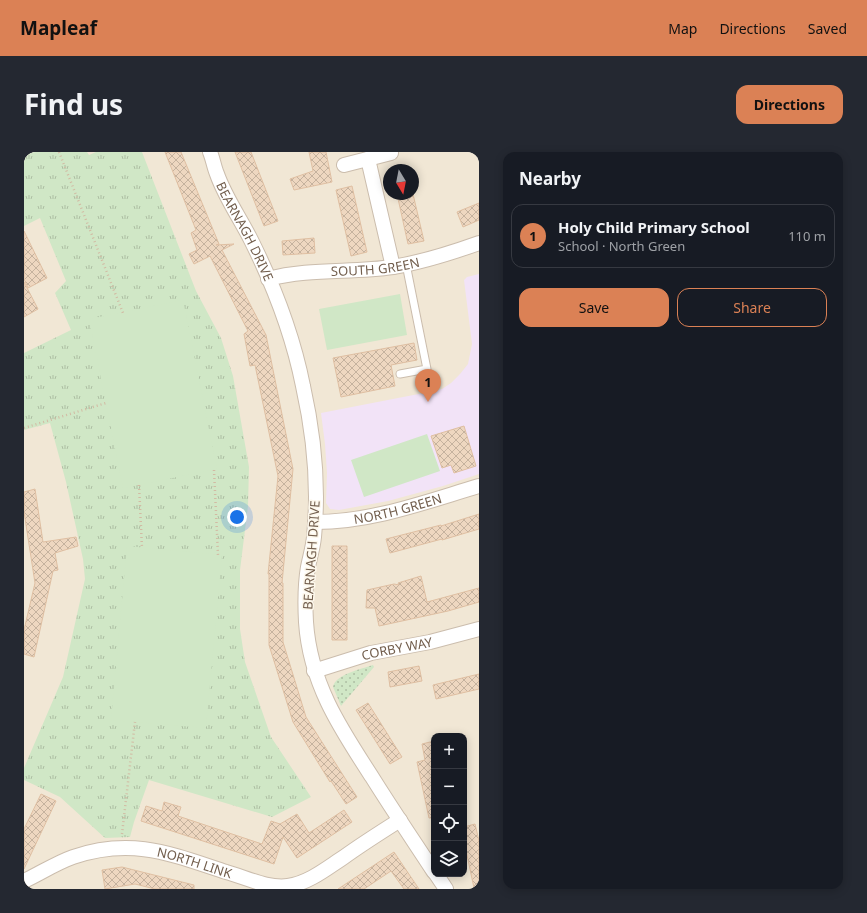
<!DOCTYPE html>
<meta charset="utf-8">
<style>
:root{--surface:#171b24;--page:#242831;--text:#f1f3f6;--muted:#9ea1a6;--line:#363941;--accent:#db8155}
body{margin:0;font-family:"Noto Sans",sans-serif;background:var(--page);color:var(--text)}
.controls{position:absolute;right:12px;bottom:12px;display:grid;overflow:hidden;border-radius:8px;box-shadow:0 2px 10px #0003}
.controls button{width:36px;height:36px;display:grid;place-items:center;padding:0;border:0;border-bottom:1px solid var(--line);background:var(--surface);color:var(--text);font:20px sans-serif}
.compass{position:absolute;left:359px;top:12px;width:36px;height:36px;border-radius:50%;background:var(--surface);box-shadow:0 2px 10px #0003;rotate:170deg}
.you{position:absolute;left:213px;top:365px;width:14px;height:14px;margin:-10px;border:3px solid #fff;border-radius:50%;background:#1a73e8;box-shadow:0 0 0 6px #1a73e833}
.badge{display:grid;place-items:center;width:26px;height:26px;border-radius:50%;background:var(--accent);color:#111;font-size:13px;font-weight:700}
.pin{position:absolute;translate:-50% -33px;filter:drop-shadow(0 1px 2px #0008)}
.pin::after{content:'';position:absolute;top:21px;width:14px;height:12px;background:inherit;clip-path:polygon(0 0,100% 0,50% 100%)}
.list{margin:0;padding:0;list-style:none}
h2{display:flex;justify-content:space-between;align-items:center;height:52px;margin:0;padding:0 16px;font-size:17px}
h2 small{font-size:13px;font-weight:400;color:var(--muted)}
.list li{display:grid;grid-template-columns:26px 1fr auto;gap:12px;align-items:center;box-sizing:border-box;height:64px;margin:0 8px 8px;padding:0 8px;border:1px solid var(--line);border-radius:12px}
.list b{display:block;font-size:15px;white-space:nowrap}
.list p{margin:0;font-size:13px;white-space:nowrap;color:var(--muted)}
.list em{font-size:13px;font-style:normal;color:var(--muted)}
.actions{display:flex;gap:8px;padding:12px 16px}
.actions a{flex:1;padding:9px 0;border:1px solid var(--accent);border-radius:12px;text-align:center;font-size:14px;color:var(--accent)}
.actions .main{background:var(--accent);color:#111}
.icon{flex:none;width:22px;height:22px;fill:none;stroke:currentColor;stroke-width:2;stroke-linecap:round;stroke-linejoin:round}
.map{position:relative;flex:none;width:455px;height:737px;overflow:hidden;border-radius:12px}
header{display:flex;align-items:center;gap:24px;box-sizing:border-box;height:56px;padding:0 20px;background:var(--accent);color:#111}
header strong{font-size:19px}
nav{display:flex;gap:22px;margin-inline-start:auto;font-size:14px}
.intro{display:flex;align-items:center;justify-content:space-between;box-sizing:border-box;height:96px;padding:0 24px}
h1{margin:0;font-size:28px}
.button{padding:10px 18px;border-radius:12px;background:var(--accent);color:#111;font-size:14px;font-weight:700}
main{display:flex;gap:24px;padding:0 24px}
aside{flex:1;background:var(--surface);border-radius:12px;box-shadow:0 2px 10px #0003}
.map>svg:first-child{display:block}
.residential{fill:#f1e7d5;fill-rule:evenodd}
.education{fill:#f2e3f7}
.grass{fill:url(#grass-dots)}
.park{fill:url(#park-tufts)}
.pitch{fill:#d0e7c6}
.building{fill:url(#building-cross-hatch);stroke:#dfbfa2}
.lines{fill:none;stroke-linecap:round;stroke-linejoin:round}
.service-casing{stroke:#cbbdad;stroke-width:9}
.minor-casing{stroke:#cbbdad;stroke-width:16}
.path{stroke:#d2baa3;stroke-width:2.5;stroke-dasharray:1 3;stroke-linecap:butt}
.service{stroke:#fff;stroke-width:7}
.minor{stroke:#fff;stroke-width:14}
.labels{text-anchor:middle;dominant-baseline:central;stroke-width:3;stroke-linejoin:round;paint-order:stroke}
.street-label{font-size:13px;fill:#725e4d;stroke:#fdf8ec}
</style>
<header>
<strong>Mapleaf</strong>
<nav><a>Map</a><a>Directions</a><a>Saved</a></nav>
</header>
<div class="intro"><h1>Find us</h1><a class="button">Directions</a></div>
<main>
<div class="map">
<svg width="455" height="737" viewBox="0 0 455 737">
<defs>
<pattern id="grass-dots" width="8" height="8" patternUnits="userSpaceOnUse"><rect width="8" height="8" fill="#d0e7c6"/><path d="M2 2h.1M6 6h.1" fill="none" stroke="#adbea3" stroke-width="1.8" stroke-linecap="round"/></pattern>
<pattern id="park-tufts" width="24" height="20" patternUnits="userSpaceOnUse"><rect width="24" height="20" fill="#d0e7c6"/><path d="M3 7l-1-3M5 7V3M7 7l1-3M15 17l-1-3M17 17v-4M19 17l1-3" fill="none" stroke="#adbea3"/></pattern>
<pattern id="building-cross-hatch" width="8" height="8" patternUnits="userSpaceOnUse"><rect width="8" height="8" fill="#eed7c0"/><path d="M0 0l8 8M0 8l8-8" fill="none" stroke="#c5b29e"/></pattern>
</defs>
<rect width="100%" height="100%" fill="#faf5e6"/>
<path class="residential" d="M0 0H455V737H0ZM365 18H389V42H365ZM410 584H440V722H410Z"/>
<path class="education" d="M455 122V322L419 334 364 349 315 358 306 357 302 351 303 321 301 292 297 261 410 239 418 237 427 231 436 222 444 212 448 192 440 128 443 125Z"/>
<path class="grass" d="M349 513 350 515 317 554 309 535C311 522 338 517 349 513Z"/>
<path class="park" d="M0 0H63L65 3 72 0H118L172 139 197 186 209 224 225 315 224 354 216 418V477L221 510 247 585 287 645 248 665 125 628 110 670 106 685 81 686 36 645 0 628V616L39 525 61 427 59 407 42 330 26 271 0 278V201L47 178 31 141 42 129 16 66 0 74Z"/>
<path class="pitch" d="M376 142 383 183 303 198 295 157Z
M159 148 193 317 99 336 65 167Z
M403 282 416 319 340 345 327 308Z
M103 394 198 403 182 576 87 568Z"/>
<path class="building" d="M141 0H157L195 92 192 93 210 92 198 98 242 183 269 317 258 431H259V490L282 565 333 645 322 652 307 629 306 630 269 570 245 493V422H244L254 324 231 213 226 214 220 182 224 179 186 104 170 112 165 102 173 98 167 81 172 78Z
M211 0H227L254 69 240 74Z
M285 0H302L308 30 270 38 266 27 289 19Z
M328 34 343 100 327 104 312 38Z
M373 42H389L400 89 384 92Z
M455 51V68L439 75 433 60Z
M0 79 23 126 4 136 0 127Z
M290 86 291 101 259 103 258 89Z
M0 130 14 157 0 165Z
M390 191 393 208 367 213 371 234 317 245 309 206Z
M440 274 452 314 430 321 427 313 418 316 407 284Z
M11 337 19 390 52 385 54 394 31 401 34 418 29 419 10 505 0 502V478L11 431 0 360V340Z
M455 362V377L418 388V387L366 401 362 387 417 373V374Z
M308 394H323V488H308Z
M397 424 403 450 455 436V450L424 459 355 474 351 456H342L343 438 370 432 375 433 374 431Z
M395 514 398 529 366 535 364 520Z
M455 522V537L412 547 409 533Z
M344 551 378 605 366 612 332 558Z
M410 589V666H405L393 610 401 608 398 592Z
M17 642 32 649 0 717V677Z
M140 650 157 655 154 664 238 692 247 669 256 672 273 662 285 681 320 658 328 670 273 706 259 685 250 712 117 669 122 654 138 659Z
M451 672 455 689V735L450 736 440 689V675Z
M370 700 395 737H380L367 719 340 737H314Z
M98 715 170 733V737H131L111 732 81 737 78 718Z"/>
<g class="lines">
<g class="service-casing">
<path id="service" d="M376 222 403 217 382 112"/>
</g>
<g class="minor-casing">
<g id="minor">
<path id="s1" d="M186 0C189 7 190 15 193 22 201 45 216 66 227 88 250 134 269 184 279 234 290 283 295 335 290 385 289 395 286 405 284 415 281 433 281 452 282 470 286 531 316 576 348 625 368 657 389 688 410 720"/>
<path d="M344 7 369 115"/>
<path d="M320 13 367 1"/>
<path id="s2" d="M244 127C285 116 328 121 369 115 399 110 427 101 455 91"/>
<path id="s3" d="M291 370C348 370 401 350 455 334"/>
<path id="s4" d="M290 519 347 501 406 490 455 477"/>
<path d="M412 722 422 737"/>
<path id="s5" d="M0 729C17 721 32 711 49 705 108 685 147 702 202 720 221 725 244 737 264 734 285 731 303 716 320 705 338 692 357 680 376 668"/>
</g>
</g>
<path class="path" d="M35 0 99 161
M0 276 82 251
M190 318 194 403
M115 333 118 396
M98 682 111 570"/>
<use href="#service" class="service"/>
<use href="#minor" class="minor"/>
</g>
<g class="labels">
<g class="street-label">
<text stroke="none"><textPath href="#s1" startOffset="87">BEARNAGH DRIVE</textPath></text>
<text stroke="none"><textPath href="#s2" startOffset="108">SOUTH GREEN</textPath></text>
<text stroke="none"><textPath href="#s3" startOffset="84">NORTH GREEN</textPath></text>
<text transform="translate(287 403) rotate(-86)">BEARNAGH DRIVE</text>
<text stroke="none"><textPath href="#s4" startOffset="86">CORBY WAY</textPath></text>
<text stroke="none"><textPath href="#s5" startOffset="179">NORTH LINK</textPath></text>
</g>
</g>
</svg>
<div class="controls">
<button>+</button>
<button>−</button>
<button><svg class="icon" aria-label="locate" viewBox="0 0 24 24"><circle cx="12" cy="12" r="6"/><path d="M12 2v4M12 18v4M2 12h4M18 12h4"/></svg></button>
<button><svg class="icon" aria-label="layers" viewBox="0 0 24 24"><path d="M12 4l9 5-9 5-9-5zM3 14l9 5 9-5"/></svg></button>
</div>
<svg class="compass" viewBox="-18 -18 36 36"><path d="M0-13l5 13h-10z" fill="#e53935"/><path d="M0 13l5-13h-10z" fill="#9ea1a6"/></svg>
<div class="you"></div>
<div class="pin badge" style="left:404px;top:250px">1</div>
</div>
<aside>
<h2>Nearby<small></small></h2>
<ul class="list">
<li><span class="badge">1</span><div><b>Holy Child Primary School</b><p>School · North Green</p></div><em>110 m</em></li>
</ul>
<div class="actions"><a class="main">Save</a><a>Share</a></div>
</aside>
</main>
